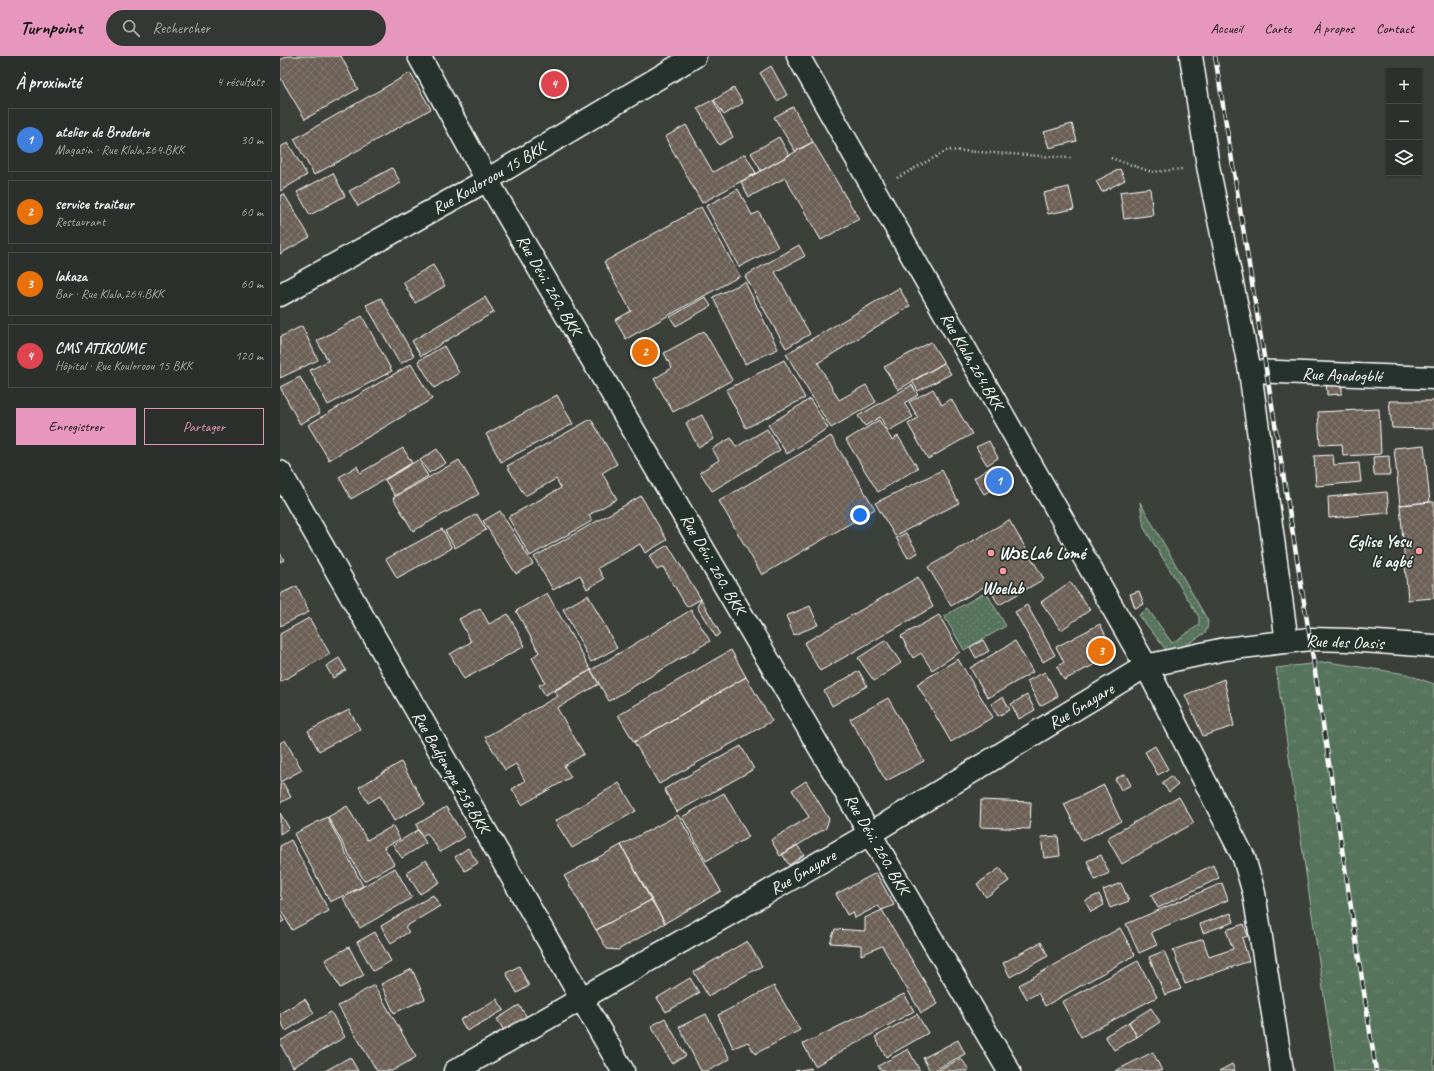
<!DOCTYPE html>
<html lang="fr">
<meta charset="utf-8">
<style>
:root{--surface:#2c302c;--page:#343834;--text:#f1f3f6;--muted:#a6a9a9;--line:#484b48;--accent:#e797bd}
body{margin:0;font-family:Caveat,sans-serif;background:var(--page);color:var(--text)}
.controls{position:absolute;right:12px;top:12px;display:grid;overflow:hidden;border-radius:0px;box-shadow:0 1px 3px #0004}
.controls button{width:36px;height:36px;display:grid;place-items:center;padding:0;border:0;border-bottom:1px solid var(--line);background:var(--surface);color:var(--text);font:20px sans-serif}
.you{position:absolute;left:580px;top:459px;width:14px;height:14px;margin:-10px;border:3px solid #fff;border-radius:50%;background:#1a73e8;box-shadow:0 0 0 6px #1a73e833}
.badge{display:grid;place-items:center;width:26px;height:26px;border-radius:50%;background:var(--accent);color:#fff;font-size:13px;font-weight:700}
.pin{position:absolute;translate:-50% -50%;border:2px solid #fff;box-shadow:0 1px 4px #0006}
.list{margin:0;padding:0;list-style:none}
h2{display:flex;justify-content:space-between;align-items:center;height:52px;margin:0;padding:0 16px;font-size:17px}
h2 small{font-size:13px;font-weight:400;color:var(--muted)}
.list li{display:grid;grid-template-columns:26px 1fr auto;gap:12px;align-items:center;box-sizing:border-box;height:64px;margin:0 8px 8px;padding:0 8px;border:1px solid var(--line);border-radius:0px}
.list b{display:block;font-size:15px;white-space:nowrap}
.list p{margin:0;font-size:13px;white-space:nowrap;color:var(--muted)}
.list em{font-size:13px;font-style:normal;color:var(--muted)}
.actions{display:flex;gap:8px;padding:12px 16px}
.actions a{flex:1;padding:9px 0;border:1px solid var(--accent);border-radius:0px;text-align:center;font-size:14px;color:var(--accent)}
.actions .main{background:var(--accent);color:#111}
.icon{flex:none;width:22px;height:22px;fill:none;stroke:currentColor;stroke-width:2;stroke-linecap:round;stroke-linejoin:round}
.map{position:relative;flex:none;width:1154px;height:1015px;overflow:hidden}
header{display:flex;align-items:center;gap:24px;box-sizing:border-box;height:56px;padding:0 20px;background:var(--accent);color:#111}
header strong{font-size:19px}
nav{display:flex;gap:22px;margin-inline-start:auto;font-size:14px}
.search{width:280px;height:36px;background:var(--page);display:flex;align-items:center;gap:10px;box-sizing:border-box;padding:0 14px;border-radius:22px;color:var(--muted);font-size:15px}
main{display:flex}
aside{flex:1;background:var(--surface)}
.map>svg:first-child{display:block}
.grass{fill:url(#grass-tufts);stroke:#aab9ad}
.park{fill:url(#park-dots);stroke:#aab9ad}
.building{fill:url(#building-cross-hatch);stroke:#fff}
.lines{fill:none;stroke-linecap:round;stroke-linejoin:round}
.minor-casing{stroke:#fff;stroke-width:25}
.path{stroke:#fff;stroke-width:2.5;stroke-dasharray:1 3;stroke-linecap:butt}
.minor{stroke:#26332d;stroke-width:22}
.rail-casing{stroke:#fff;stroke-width:4.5}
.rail{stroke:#26332d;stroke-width:3;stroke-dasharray:9;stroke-linecap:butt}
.poi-dot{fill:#ff9aa2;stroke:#26332d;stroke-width:1.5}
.labels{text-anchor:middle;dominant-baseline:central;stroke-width:3.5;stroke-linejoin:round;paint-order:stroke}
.street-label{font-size:17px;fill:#fff;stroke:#26332d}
.poi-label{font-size:17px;font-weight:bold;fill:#fff;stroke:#26332d;text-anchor:end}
</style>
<header>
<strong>Turnpoint</strong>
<div class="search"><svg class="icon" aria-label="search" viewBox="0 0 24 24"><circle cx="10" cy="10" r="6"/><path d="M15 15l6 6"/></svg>Rechercher</div>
<nav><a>Accueil</a><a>Carte</a><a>À propos</a><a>Contact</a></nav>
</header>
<main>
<aside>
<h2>À proximité<small>4 résultats</small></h2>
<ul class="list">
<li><span class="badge" style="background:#3f7fe0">1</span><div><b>atelier de Broderie</b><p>Magasin · Rue Klala,264.BKK</p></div><em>30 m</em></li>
<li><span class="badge" style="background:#e8710a">2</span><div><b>service traiteur</b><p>Restaurant</p></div><em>60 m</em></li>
<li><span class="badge" style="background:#e8710a">3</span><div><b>lakaza</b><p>Bar · Rue Klala,264.BKK</p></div><em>60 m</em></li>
<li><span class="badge" style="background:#e0444e">4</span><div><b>CMS ATIKOUME</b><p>Hôpital · Rue Kouloroou 15 BKK</p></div><em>120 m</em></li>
</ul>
<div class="actions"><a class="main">Enregistrer</a><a>Partager</a></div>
</aside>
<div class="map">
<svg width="1154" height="1015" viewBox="0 0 1154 1015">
<defs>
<pattern id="grass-tufts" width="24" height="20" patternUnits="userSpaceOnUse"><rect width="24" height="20" fill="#56735b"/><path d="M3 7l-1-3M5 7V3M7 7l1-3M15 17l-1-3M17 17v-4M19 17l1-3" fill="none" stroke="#6f8874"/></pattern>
<pattern id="park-dots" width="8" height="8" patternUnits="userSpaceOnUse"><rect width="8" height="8" fill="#56735b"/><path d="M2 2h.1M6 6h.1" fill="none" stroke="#6f8874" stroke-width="1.8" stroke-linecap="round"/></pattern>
<pattern id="building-cross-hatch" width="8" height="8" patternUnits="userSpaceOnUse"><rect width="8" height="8" fill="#6c6057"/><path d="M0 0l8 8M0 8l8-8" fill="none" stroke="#827870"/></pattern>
</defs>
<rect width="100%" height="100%" fill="#3b403a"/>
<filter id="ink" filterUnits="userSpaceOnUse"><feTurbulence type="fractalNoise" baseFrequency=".025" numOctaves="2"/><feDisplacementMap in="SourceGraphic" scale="8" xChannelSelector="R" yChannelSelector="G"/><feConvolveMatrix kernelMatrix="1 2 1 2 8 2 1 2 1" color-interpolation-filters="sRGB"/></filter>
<g filter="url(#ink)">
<path class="grass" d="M1048 606 1126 618 1154 628V1015H1055L996 612Z"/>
<path class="park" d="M860 446 928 565 927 573 925 577 890 599 859 559 868 553 892 587 919 569V561L864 472Z
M706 536 726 570 684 594 664 560Z"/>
<path class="building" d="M7 0H61L78 33 25 63 0 21V4Z
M491 10 507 39 497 45 480 17Z
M130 17 151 53 34 119 14 83Z
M454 32 463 47 444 59 434 44Z
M433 44 453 81 439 89 417 52Z
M513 51 533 86 515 95 494 61Z
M792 68 797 85 769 92 764 76Z
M406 69 433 116 465 98 476 117 422 147 385 81Z
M499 81 509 99 481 115 471 97Z
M533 86 579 163 541 184 505 122 469 141 461 126Z
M8 87 27 119 0 135V91Z
M112 112 121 127 78 150 69 135Z
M840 113 845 124 822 136 816 125Z
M53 117 65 140 30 159 17 136Z
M789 131 794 153 768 158 763 137Z
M870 132 873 159 844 163 840 136Z
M458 133 472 159 479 156 498 191 459 211 426 150Z
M4 138 30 181 0 198V140Z
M421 151 460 220 346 283 335 264 351 255 324 206Z
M519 189 525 200 495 216 530 278 506 292 465 220Z
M153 209 165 230 135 247 123 226Z
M465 226 498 293 465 308 433 241Z
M619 232 630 250 538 307 559 344 586 329 596 346 551 372 506 298Z
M205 241 214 256 141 300 132 285Z
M425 241 431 250 396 270 390 261Z
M101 242 134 300 120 308 86 249Z
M82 260 112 315 48 349 30 314 48 305 37 285Z
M22 270 38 304 0 322V281Z
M424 275 452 324 393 356 374 323 392 312 384 297Z
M651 286 664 307 618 334 604 311Z
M164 290 179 317 154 332 138 305Z
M504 304 525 342 466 372 446 334Z
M664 307 671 318 638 335 632 325Z
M131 308 152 343 49 404 28 369Z
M20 321 40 357 20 368 0 331Z
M1062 321V338L1047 339 1046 322Z
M632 329 638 339 624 347 633 361 608 375 600 361 585 370 578 360Z
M653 333 662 349 671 343 692 378 648 403 628 368 638 362 629 346Z
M277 339 293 368 221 406 206 378Z
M530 343 548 372 507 398 488 369Z
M1109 345H1154V373L1112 372Z
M1099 353 1101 398 1063 400 1062 388 1040 389 1038 356Z
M422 359 434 383 418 391 406 367Z
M311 363 337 408 322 417 337 443 309 459 312 465 250 500 228 461 281 432 276 423 245 440 227 410Z
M599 364 612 384 618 380 638 412 598 436 566 384Z
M487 373 500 394 432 435 420 416 439 404 432 393 451 382 456 391Z
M551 380 595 453 482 519 439 445Z
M709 385 718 402 707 409 696 391Z
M1144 389 1150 446 1120 449 1114 392Z
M123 392 132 407 71 443 59 421 77 410 80 417Z
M157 393 166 407 149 417 140 404Z
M1053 399 1054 409 1079 407 1081 426 1036 430 1034 400Z
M1109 400 1110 419H1094L1093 401Z
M138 404 148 420 115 440 105 424Z
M179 404 199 438 133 475 113 442Z
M714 409 725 426 704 438 694 422Z
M662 414 679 447 615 480 595 447Z
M1107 436 1109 457 1049 462 1048 441Z
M361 440 387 484 365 497 360 488 318 512 324 523 307 533 300 519 273 534 254 501Z
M1150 446H1154V542L1128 544 1120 449Z
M220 455 253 508 236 518 203 465Z
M197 458 206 474 175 492 165 475Z
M729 464 764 523 719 549 707 529 671 550 648 511Z
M162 473 172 492 117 522 106 503Z
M626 477 638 497 628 502 616 482Z
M388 489 421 543 407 551 383 511 377 514 369 500Z
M0 497 4 504 0 506Z
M638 521 653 551 540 615 524 587Z
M790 526 810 554 781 574 761 546Z
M17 530 29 556 0 570V538Z
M859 535 864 548 855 552 850 538Z
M267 537 311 614 265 639 259 629 265 626 252 602 259 596 236 555Z
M308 539 337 592 311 606 283 553Z
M421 543 440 577 436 581 417 551Z
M747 549 775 599 763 606 735 556Z
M530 550 538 569 514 579 506 560Z
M200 552 209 568 228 558 245 590 184 623 170 598 191 586 179 563Z
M411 554 430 585 329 645 311 614Z
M659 559 680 596 652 614 641 597 633 602 621 580Z
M29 562 50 598 0 626V578Z
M820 568 835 598 784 624 777 611 784 606 776 591Z
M606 584 621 607 594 625 578 602Z
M703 584 709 595 696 602 690 591Z
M735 585 753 616 708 642 690 612Z
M451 594 466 621 354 686 338 659Z
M59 602 66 614 53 622 46 610Z
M678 603 713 661 671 686 637 628Z
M311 614 319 628 277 652 304 698 284 710 291 721 242 749 232 733 245 725 236 708 225 714 205 681 278 640 274 635Z
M579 615 587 630 552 650 544 635Z
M765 616 778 640 760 650 747 625Z
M466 621 492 665 379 728 354 686Z
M944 623 954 670 923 680 905 639Z
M747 639 755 654 739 663 731 648Z
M723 641 730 654 718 660 711 648Z
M608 642 644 705 606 725 570 663Z
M69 654 80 673 39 695 28 675Z
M5 684 22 714 0 726V687Z
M461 690 474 713 397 756 384 733Z
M875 690 888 713 878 719 865 696Z
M121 706 145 748 114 765 100 740 88 747 79 731Z
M845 718 851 729 841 734 835 723Z
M891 720 898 729 889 736 882 727Z
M526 725 549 763 546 772 500 800 491 784 529 761 512 734Z
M3 727 11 741 0 747V728Z
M339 727 356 755 292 792 275 765Z
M824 729 841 765 802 785 784 748Z
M444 737 469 781 426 805 402 761Z
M899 741 914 767 842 808 827 782Z
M701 744 751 746 750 773 700 771Z
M67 750 87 784 113 770 120 783 104 791 114 808 84 825 48 761Z
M166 751 185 781 160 796 147 777 142 780 136 769Z
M0 757 9 772 0 778Z
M398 759 441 835 385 867 341 789Z
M47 761 83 830 50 846 14 778Z
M138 774 146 787 122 802 113 789Z
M778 780 780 800 764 802 761 781Z
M11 784 49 855 12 874 0 852V844L2 843 0 838V790Z
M341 789 371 844 316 874 284 820Z
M517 789 524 799 509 809 502 798Z
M188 792 198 807 185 815 175 801Z
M821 799 829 817 815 824 807 805Z
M146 804 160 826 140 838 126 816Z
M933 809 939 822 878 852 871 839Z
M115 812 132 842 80 872 63 842Z
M720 812 729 825 706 841 697 828Z
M596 817 614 849 602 854 598 850 575 862 573 856 567 859 556 838Z
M841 827 849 845 830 852 823 834Z
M942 827 948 844 871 876 877 889 859 897 846 868Z
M819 838 824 849 811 856 805 845Z
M153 839 160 850 125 871 129 876 111 887 101 870Z
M371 844 385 867 338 894 327 893 316 874Z
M602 854 658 948 641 957 602 890 581 899V889L550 887 555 873 585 875V862Z
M951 857 954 866 923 877 920 868Z
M0 858 4 865 0 867Z
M964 868 968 880 962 882 969 905 905 928 893 894 923 883 929 901 953 893 946 874Z
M840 872 855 899 765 950 758 937 747 943 739 929Z
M95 876 111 905 93 915 77 886Z
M467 885 482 910 428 940 414 916Z
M761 886 768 900 730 921 723 907Z
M69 891 84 919 60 932 45 904Z
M884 895 901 933 885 939 869 901Z
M858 905 877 941 801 981 782 946Z
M239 910 249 930 237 937 226 917Z
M132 913 145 943 114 957 101 928Z
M410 922 419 937 386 956 377 942Z
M94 929 136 1001 112 1015H97L58 950Z
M494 930 520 974 475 998 468 986 453 992 438 959Z
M624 938 634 955 535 1010 523 988Z
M25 943 34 957 6 975 0 964V957Z
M217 943 224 954 187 975 180 964Z
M239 949 249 964 226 978 217 963Z
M871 952 880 966 857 981 849 966Z
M51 956 65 981 13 1011 0 987V985Z
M426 958 450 1003 428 1015H421L399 971Z
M637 958 648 977 606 1001 595 981Z
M385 962 406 1000 392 1007 371 970Z
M849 966 857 981 834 994 825 980Z
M678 984 685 998 653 1015H650L643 1002Z
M628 993 640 1015H601L598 1010Z
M873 996 882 1015H835Z
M70 1001 78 1015H45Z
M681 1002 689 1014 687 1015H657Z
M952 1008 955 1015H939Z
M531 1012V1015H515Z"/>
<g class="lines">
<g class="minor-casing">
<path id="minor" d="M139 0 207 124 729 1015
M518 0 866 610 964 802 974 837 1002 1015
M911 0 928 110 970 315 1007 586
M0 239 207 124 415 0
M970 315 1154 322
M0 416 343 1015
M175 1015 591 777 866 610 945 593 1030 583 1069 584 1154 590"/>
</g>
<path class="path" d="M831 102 872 116 902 113
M617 122 668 94 791 102"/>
<use href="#minor" class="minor"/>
<g class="rail-casing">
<path id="rail" d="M935 0 1030 583 1096 1015"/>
</g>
<use href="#rail" class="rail"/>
</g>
</g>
<g class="poi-dot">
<circle cx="1139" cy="495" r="4"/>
<circle cx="711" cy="497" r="4"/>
<circle cx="723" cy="515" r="4"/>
</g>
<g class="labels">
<g class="street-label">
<text transform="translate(209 122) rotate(-30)">Rue Kouloroou 15 BKK</text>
<text transform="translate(269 229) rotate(60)">Rue Dévi. 260. BKK</text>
<text transform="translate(692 305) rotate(60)">Rue Klala,264.BKK</text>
<text transform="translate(1062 319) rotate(2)">Rue Agodogblé</text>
<text transform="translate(433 508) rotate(60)">Rue Dévi. 260. BKK</text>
<text transform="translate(1065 586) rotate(2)">Rue des Oasis</text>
<text transform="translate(801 650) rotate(-31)">Rue Gnayare</text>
<text transform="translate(171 716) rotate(60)">Rue Badjenope 258.BKK</text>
<text transform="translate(597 788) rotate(60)">Rue Dévi. 260. BKK</text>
<text transform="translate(523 816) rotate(-30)">Rue Gnayare</text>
</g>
<g class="poi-label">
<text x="1131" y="485">Eglise Yesu<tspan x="1131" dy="20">lé agbé</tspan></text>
<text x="719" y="497" text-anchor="start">WɔɛLab Lomé</text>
<text x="723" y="532" text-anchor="middle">Woelab</text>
</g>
</g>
</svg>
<div class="controls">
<button>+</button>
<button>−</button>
<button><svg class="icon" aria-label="layers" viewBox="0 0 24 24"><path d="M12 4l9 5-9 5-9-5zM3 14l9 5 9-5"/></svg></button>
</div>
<div class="you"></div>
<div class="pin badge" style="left:719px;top:425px;background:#3f7fe0">1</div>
<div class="pin badge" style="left:365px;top:296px;background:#e8710a">2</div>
<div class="pin badge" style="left:821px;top:595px;background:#e8710a">3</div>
<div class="pin badge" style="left:274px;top:28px;background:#e0444e">4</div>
</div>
</main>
